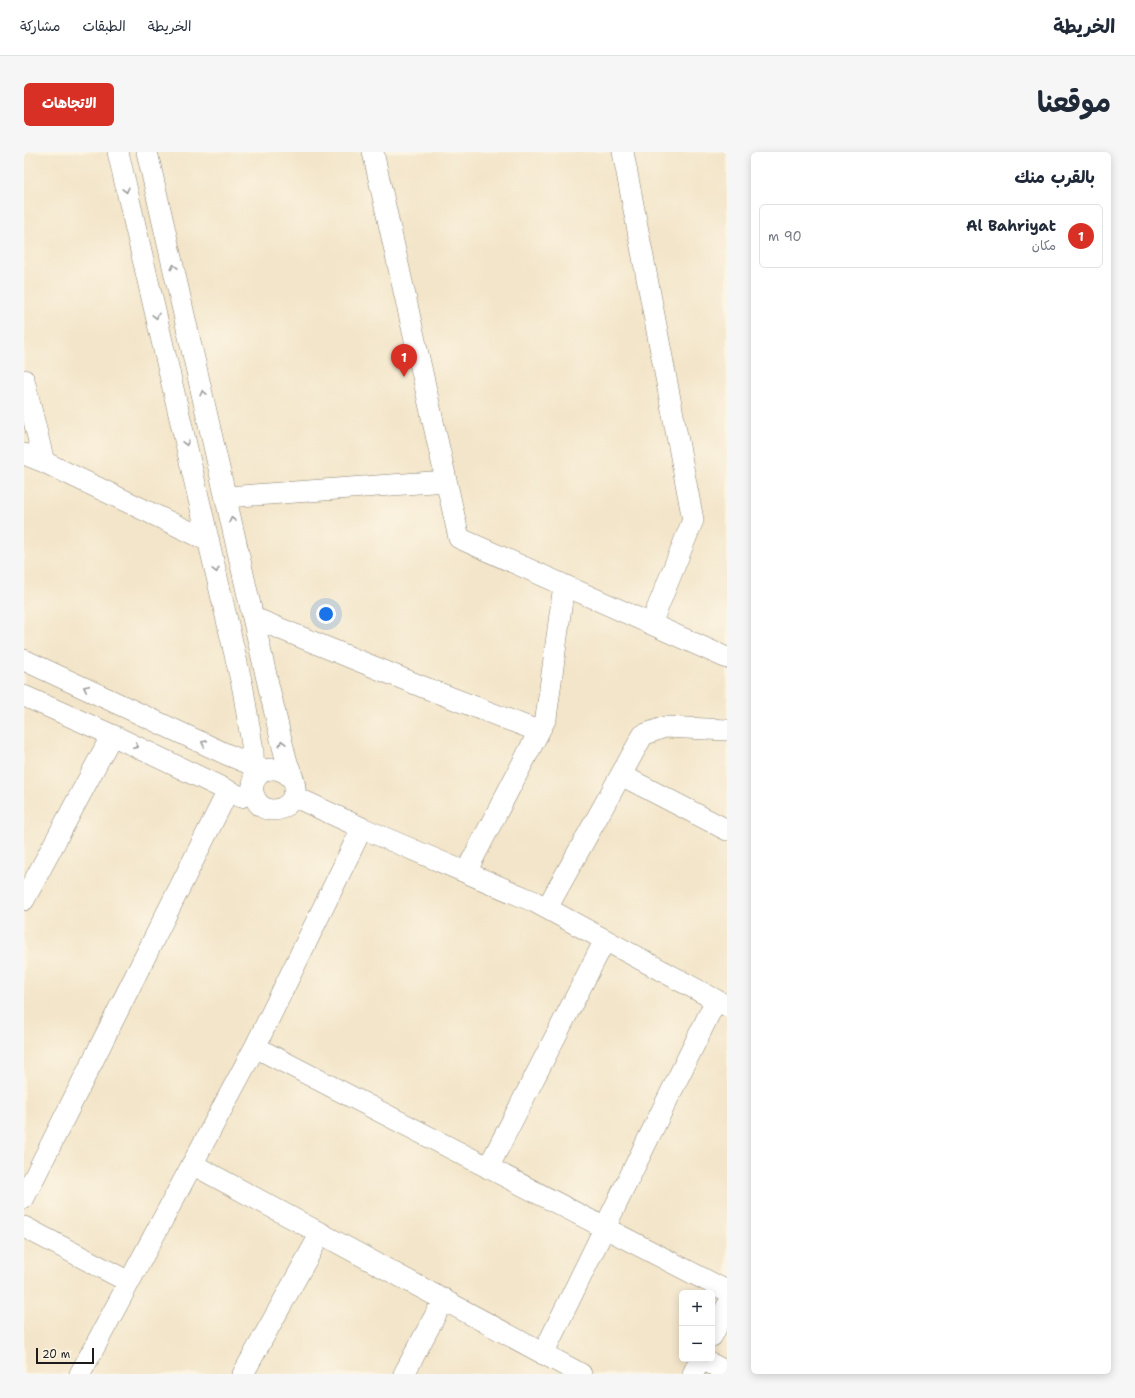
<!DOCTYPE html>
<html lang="ar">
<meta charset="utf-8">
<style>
:root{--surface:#fff;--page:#f6f6f7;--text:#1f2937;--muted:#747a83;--line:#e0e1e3;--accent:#d93025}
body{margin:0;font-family:"Shantell Sans","Playpen Sans Arabic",sans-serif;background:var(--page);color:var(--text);direction:rtl}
.controls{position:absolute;right:12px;bottom:12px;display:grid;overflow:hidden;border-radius:6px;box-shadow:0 2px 10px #0003}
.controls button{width:36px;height:36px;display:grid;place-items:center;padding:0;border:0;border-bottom:1px solid var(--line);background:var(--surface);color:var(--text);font:20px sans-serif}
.scale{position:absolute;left:12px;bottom:10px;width:58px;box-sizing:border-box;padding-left:4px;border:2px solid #1c1c1c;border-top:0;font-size:11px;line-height:14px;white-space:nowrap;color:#1c1c1c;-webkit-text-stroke:3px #fcf5e5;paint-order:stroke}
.you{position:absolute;left:302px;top:462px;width:14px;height:14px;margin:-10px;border:3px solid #fff;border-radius:50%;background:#1a73e8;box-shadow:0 0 0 6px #1a73e833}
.badge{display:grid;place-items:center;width:26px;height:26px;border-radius:50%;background:var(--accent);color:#fff;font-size:13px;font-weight:700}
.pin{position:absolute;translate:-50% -33px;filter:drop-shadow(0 1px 2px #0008)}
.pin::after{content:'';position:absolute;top:21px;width:14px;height:12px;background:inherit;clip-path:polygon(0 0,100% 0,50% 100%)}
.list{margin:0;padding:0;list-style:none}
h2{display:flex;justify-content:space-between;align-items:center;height:52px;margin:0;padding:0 16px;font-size:17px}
h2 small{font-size:13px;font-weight:400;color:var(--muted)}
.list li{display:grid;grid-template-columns:26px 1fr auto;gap:12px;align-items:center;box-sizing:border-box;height:64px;margin:0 8px 8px;padding:0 8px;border:1px solid var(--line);border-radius:6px}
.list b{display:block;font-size:15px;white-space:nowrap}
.list p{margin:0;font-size:13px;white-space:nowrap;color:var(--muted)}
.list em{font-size:13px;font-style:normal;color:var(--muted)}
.map{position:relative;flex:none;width:703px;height:1222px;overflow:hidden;direction:ltr;border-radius:6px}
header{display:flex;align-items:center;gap:24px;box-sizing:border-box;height:56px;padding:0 20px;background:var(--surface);border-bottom:1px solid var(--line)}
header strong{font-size:19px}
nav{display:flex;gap:22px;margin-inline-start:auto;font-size:14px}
.intro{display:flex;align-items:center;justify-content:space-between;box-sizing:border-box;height:96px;padding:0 24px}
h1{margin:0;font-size:28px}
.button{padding:10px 18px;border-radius:6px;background:var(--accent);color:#fff;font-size:14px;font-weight:700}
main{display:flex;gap:24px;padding:0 24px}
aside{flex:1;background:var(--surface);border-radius:6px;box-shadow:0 2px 10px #0003}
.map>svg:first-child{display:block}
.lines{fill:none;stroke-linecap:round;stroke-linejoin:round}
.minor-casing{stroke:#888072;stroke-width:22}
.minor{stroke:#fff;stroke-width:21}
.oneway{stroke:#999}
</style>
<header>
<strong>الخريطة</strong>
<nav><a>الخريطة</a><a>الطبقات</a><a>مشاركة</a></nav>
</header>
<div class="intro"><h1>موقعنا</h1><a class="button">الاتجاهات</a></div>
<main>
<aside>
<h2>بالقرب منك<small></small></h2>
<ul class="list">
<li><span class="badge">1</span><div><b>Al Bahriyat</b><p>مكان</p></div><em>90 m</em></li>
</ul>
</aside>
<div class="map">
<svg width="703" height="1222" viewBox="0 0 703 1222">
<rect width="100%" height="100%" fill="#fcf5e5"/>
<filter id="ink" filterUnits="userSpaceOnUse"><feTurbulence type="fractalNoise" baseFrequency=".025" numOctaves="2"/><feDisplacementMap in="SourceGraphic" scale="8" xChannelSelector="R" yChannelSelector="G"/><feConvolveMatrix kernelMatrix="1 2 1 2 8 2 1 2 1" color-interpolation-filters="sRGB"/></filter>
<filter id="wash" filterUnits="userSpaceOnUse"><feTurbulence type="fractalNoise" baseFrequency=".012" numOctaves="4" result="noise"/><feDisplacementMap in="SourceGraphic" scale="16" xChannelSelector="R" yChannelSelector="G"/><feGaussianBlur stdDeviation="0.9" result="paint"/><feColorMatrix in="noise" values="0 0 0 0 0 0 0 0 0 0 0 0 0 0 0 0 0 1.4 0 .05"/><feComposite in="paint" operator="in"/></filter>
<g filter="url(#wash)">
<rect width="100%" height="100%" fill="#f3e5c9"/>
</g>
<g filter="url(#ink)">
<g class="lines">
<g class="minor-casing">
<path id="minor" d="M94 0 219 537 229 599 230 630
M123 0 245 536C251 560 256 585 263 610 266 619 272 630 271 639 269 651 258 659 247 658 240 657 235 653 232 648 218 625 250 603 269 628
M349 0 435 386 703 506
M599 0 669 368 627 472
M0 228 20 310
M0 302 20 310 185 389
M203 345 422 329
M230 466 394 533 514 579
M0 508 202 602 241 618
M0 544 88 583 217 645
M597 623 703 678
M269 644 338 676 511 750 703 854
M442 720 522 566 540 433
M0 748 88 583
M523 756 619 583 641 575 703 578
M231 895 703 1139
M168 1012 557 1222
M464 1016 581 788
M0 1046 204 639
M0 1075 105 1130
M688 1184 703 1154
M519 1202 692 848
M678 1207 703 1220
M56 1222 231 895 338 676
M219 1222 297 1081
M380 1222 420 1147
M669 1222 676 1207"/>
</g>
<use href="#minor" class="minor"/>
</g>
<defs><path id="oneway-chevron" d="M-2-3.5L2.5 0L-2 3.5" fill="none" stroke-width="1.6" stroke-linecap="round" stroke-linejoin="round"/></defs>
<g class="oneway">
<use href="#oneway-chevron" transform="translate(102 38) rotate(77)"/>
<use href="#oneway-chevron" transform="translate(150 115) rotate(-103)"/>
<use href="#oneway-chevron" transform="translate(132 164) rotate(77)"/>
<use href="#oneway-chevron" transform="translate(179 241) rotate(-103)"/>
<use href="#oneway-chevron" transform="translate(162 291) rotate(77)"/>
<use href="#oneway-chevron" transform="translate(208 368) rotate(-103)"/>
<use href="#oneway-chevron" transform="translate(192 418) rotate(77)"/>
<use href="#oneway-chevron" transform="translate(62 536) rotate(-155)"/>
<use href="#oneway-chevron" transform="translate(180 591) rotate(-155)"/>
<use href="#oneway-chevron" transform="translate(258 591) rotate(-104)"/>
<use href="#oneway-chevron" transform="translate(112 594) rotate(26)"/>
</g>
</g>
</svg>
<div class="controls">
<button>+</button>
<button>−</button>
</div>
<div class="scale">20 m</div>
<div class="you"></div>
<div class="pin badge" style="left:380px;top:225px">1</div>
</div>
</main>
